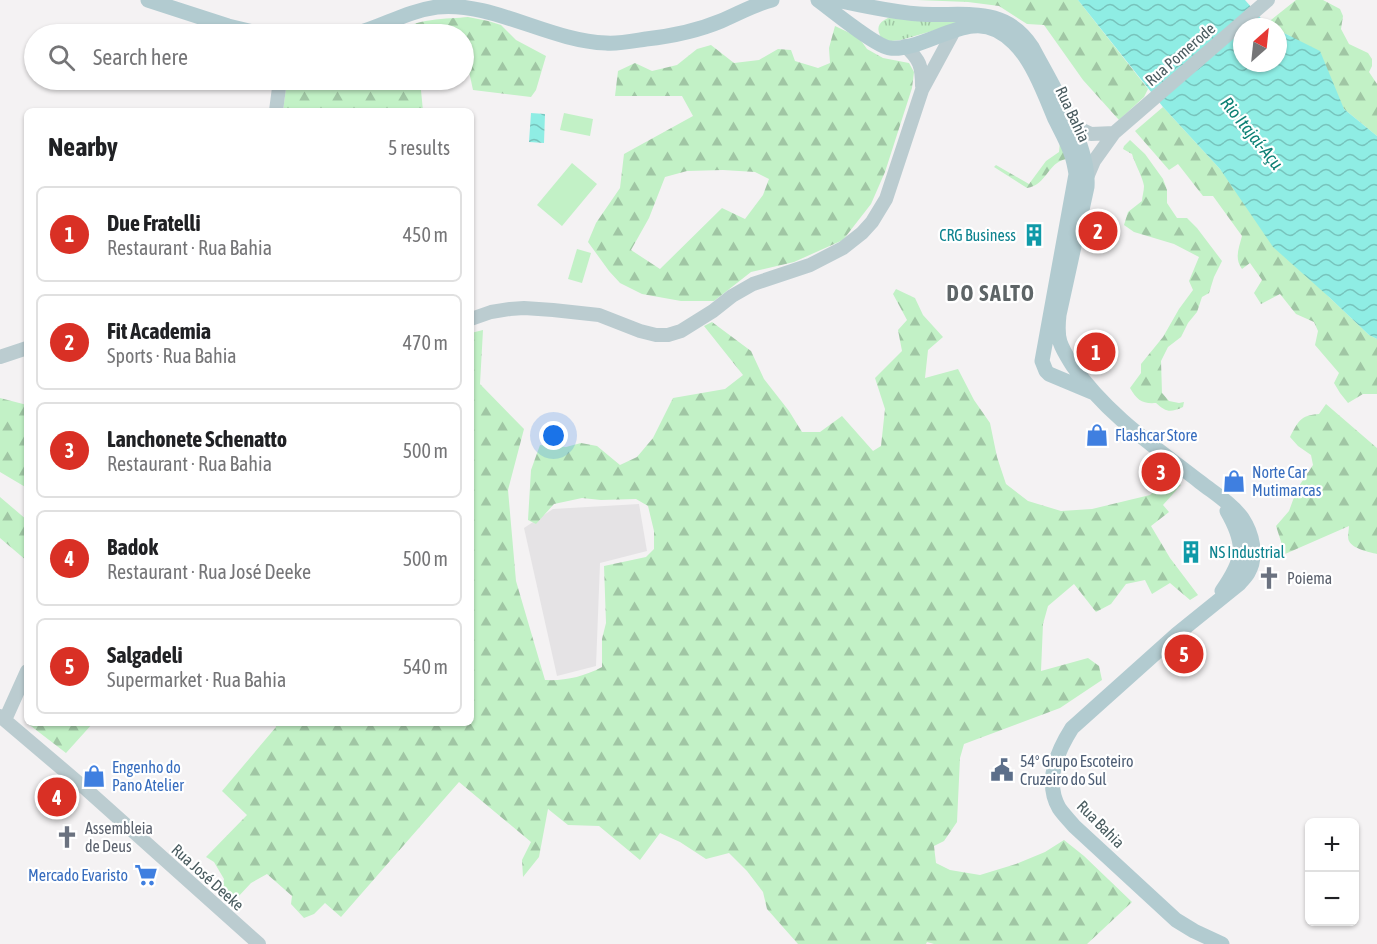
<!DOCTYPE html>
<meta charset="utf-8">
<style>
:root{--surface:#fff;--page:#f2f2f2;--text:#202124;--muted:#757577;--line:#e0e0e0;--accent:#d93025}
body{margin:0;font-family:"Asap Condensed",sans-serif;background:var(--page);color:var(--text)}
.controls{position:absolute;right:18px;bottom:18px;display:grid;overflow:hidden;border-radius:9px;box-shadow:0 2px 4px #0004}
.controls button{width:54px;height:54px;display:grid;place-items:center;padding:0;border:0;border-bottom:2px solid var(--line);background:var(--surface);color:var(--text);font:30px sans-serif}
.compass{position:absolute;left:1233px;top:18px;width:54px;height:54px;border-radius:50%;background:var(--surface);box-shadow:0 2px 4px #0004;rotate:27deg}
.you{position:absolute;left:554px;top:436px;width:21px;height:21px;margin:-15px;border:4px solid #fff;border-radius:50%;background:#1a73e8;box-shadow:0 0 0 9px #1a73e833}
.badge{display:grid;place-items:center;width:39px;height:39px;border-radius:50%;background:var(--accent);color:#fff;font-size:20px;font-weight:700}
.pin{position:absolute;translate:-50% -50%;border:3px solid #fff;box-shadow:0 2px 6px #0006}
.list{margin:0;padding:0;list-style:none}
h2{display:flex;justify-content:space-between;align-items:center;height:78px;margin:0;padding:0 24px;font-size:26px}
h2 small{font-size:20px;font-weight:400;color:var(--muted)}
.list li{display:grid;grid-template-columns:39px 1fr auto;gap:18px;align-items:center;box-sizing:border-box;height:96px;margin:0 12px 12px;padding:0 12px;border:2px solid var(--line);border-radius:9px}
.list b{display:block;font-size:22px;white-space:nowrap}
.list p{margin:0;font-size:20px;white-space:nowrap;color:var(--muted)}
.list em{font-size:20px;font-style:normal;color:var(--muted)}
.icon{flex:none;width:33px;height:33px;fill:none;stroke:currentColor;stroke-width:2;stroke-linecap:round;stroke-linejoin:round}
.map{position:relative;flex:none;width:1377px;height:944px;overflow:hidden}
.search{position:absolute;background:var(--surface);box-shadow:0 2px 4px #0004;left:24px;top:24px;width:450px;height:66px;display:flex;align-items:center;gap:15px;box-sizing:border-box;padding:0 21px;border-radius:33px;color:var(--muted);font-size:22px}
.panel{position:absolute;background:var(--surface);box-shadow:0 2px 4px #0004;left:24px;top:108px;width:450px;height:618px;border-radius:9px}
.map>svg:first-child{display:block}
.education{fill:#e5e3e5}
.grass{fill:url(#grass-tufts)}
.forest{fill:url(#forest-firs);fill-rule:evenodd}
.garden{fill:#c2f1c6}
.water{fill:url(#water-waves)}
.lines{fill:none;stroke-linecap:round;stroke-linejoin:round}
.secondary{stroke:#bbccd0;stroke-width:14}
.primary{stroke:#b2cbd0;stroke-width:15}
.labels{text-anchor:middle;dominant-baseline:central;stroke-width:4.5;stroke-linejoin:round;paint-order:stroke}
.street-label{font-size:16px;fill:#4a5c60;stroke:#fff}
.culture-label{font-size:16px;fill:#0d838f;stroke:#fff;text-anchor:end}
.shop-label{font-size:16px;fill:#366cbe;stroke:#fff;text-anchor:start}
.worship-label{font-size:16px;fill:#5b616d;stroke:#fff;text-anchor:start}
.service-label{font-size:16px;fill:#4e5e75;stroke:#fff;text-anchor:start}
.water-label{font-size:18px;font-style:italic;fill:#0e8175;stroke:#fff}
.district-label{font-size:22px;font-weight:bold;letter-spacing:1.5px;fill:#5e6567;stroke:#fff}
</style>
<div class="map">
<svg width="1377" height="944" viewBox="0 0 1377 944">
<defs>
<pattern id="grass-tufts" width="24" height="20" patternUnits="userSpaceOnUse" patternTransform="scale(1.5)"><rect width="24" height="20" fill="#c2f1c6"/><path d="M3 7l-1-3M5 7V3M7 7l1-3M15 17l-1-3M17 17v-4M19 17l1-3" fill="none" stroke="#a0c6a4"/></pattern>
<pattern id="forest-firs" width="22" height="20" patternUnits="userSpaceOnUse" patternTransform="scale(1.5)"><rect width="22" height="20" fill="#c2f1c6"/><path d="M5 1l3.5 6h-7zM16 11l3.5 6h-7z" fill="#a0c6a4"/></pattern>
<pattern id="water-waves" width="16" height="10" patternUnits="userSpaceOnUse" patternTransform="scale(1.5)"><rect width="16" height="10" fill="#8fede4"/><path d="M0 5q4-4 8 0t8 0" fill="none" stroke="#77c3bc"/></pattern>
</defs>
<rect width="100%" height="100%" fill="#f4f2f3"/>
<path class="education" d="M639 504 647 551 600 563 596 666 557 676 524 528 553 509Z"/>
<path class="grass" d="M888 18 970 20 901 40 891 41 882 39C876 29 877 23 888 18Z"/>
<path class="forest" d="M917 0H1078L1148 89 1144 97 1119 120 1083 80 1044 25 1027 24 999 6 968 2Z
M1296 0H1323L1340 9 1343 16 1341 29 1349 44 1368 53 1372 59V66L1369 72 1377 84V136L1344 109 1290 36 1278 30V27H1272L1266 24Z
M468 17 488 21 501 25 516 40 546 56 536 90 531 97 473 90 464 48V34H398C411 18 449 19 468 17Z
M835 26 854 35 862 42 867 49 883 58 909 63 914 72 912 88 885 172 871 204 843 240 794 262 751 272 714 301H681L642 294 620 283 609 271 588 242 596 223 620 188 624 154 693 116 682 96H615L618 71 635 63 652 71 677 65 697 49 711 45 734 63 759 60 778 49 791 50 795 61 818 68 830 63 829 48ZM723 170 755 172 769 179 763 195 745 219 722 208 660 269 631 250 649 218 665 177 687 171Z
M287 80H420L423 111H283Z
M1163 107 1220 169 1329 297 1369 335 1377 339V394H1363L1348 403 1340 393 1334 383 1339 373 1315 345 1318 331 1314 322 1296 314 1280 294 1261 304 1254 293 1262 280 1250 263 1242 269C1234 258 1239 248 1242 236L1213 196H1203L1178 164 1169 170 1135 131Z
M1130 140 1145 154 1163 179 1167 190V203L1177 218H1187L1197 228 1222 261 1214 277 1209 293 1202 297 1197 312 1188 323 1181 337 1168 347 1161 361 1162 393 1169 401 1179 403 1184 402 1183 407C1170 413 1166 412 1156 403 1142 404 1137 400 1130 388L1141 373V364L1163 337 1179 309 1193 290 1189 281 1199 257 1174 244 1134 232 1124 225 1128 212 1142 201C1142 197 1144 191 1144 186 1143 178 1135 164 1132 154L1123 149 1124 146Z
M1060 142 1066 159C1047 163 1047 185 1027 188L994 167 996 165 1029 184 1046 161 1059 152Z
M896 289 915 298 923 315 943 337 928 350 925 378 958 369 974 400 990 423 997 457 1006 484 1028 501 1061 511 1092 509 1150 495 1169 476 1181 485 1163 505 1169 512 1151 526 1170 558 1198 595 1190 600 1170 583 1152 594 1145 580 1126 584 1111 604 1096 612 1074 584 1048 606 1043 624 1041 671 1088 658 1099 666 1102 680 1060 708 964 744 960 758 957 822 944 841 934 846 936 863 950 870 980 875 1016 864 1045 852 1064 840 1084 856 1132 902 1087 944H934L927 942 926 944H798L767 909 763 892 747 871 729 853 706 859 680 842 660 833 640 860 599 826 568 825 548 809 539 857 523 877 522 860 531 842 459 782 341 917 325 903 314 914 304 918 291 904 292 896 267 874 251 883 237 898 229 900 221 893 224 879 214 862 206 857 247 815 222 791 276 727 275 723H471V333L483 330 480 384 524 429 508 490 516 581 545 680C565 681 583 677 602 667V639L606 623 604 566 646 557 654 549V531L648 506 636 499 601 500 582 498 554 504 536 524 528 520 531 470 540 445 566 447 581 443 597 446 620 465 637 457 653 438 673 398 725 389 743 375 704 326 712 322 751 351 764 379 789 411 802 432H820L842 416 873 451 881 446 885 409 875 378 902 351 898 330 907 320 893 294Z
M0 398 27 405V488L0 472Z
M1326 404 1377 448V554C1369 552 1353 549 1349 541 1347 537 1349 530 1349 526L1285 554 1276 526 1289 511 1297 489 1313 465 1311 455 1298 446 1290 437C1298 422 1300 415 1319 414Z
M0 497 27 520V561L0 538Z
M27 723H93L66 753Z"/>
<path class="garden" d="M564 113 593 119 590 136 560 130Z
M572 163 597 184 562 226 537 205Z
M577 249 591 253 582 283 568 279Z"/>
<path class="water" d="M1078 0H1245L1266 24 1272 27H1242V63H1278V30L1320 51 1344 109 1377 136V339L1369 335 1329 297 1273 247 1220 169 1163 107Z
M531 113 545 114 544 143 529 142Z"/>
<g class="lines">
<path class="secondary" d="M905 46C920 60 922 66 922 86
M276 111 280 80
M1072 125 1091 134 1114 133
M1088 175 1094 161 1114 133 1268 0
M471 319 491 312 510 309 524 308 553 310 599 315 640 331 656 335H668L681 331 713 311 732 296 753 284 810 265 843 248 862 233 872 222 886 199 922 90 954 31
M0 357 27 348
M0 716 87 790 259 944
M5 720 27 671"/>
<path class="primary" d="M148 0 228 26 261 34
M818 0C831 10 877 47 890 48 914 51 948 28 973 26 989 24 1003 32 1014 43 1032 60 1045 95 1055 119 1061 131 1068 143 1072 156 1074 162 1075 168 1076 174L1042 361 1046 371 1049 374 1092 392
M837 0C865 6 891 12 919 14 963 17 1004 4 1032 47 1052 85 1090 145 1087 187L1059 315C1058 324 1057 333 1060 342 1063 351 1068 358 1073 366 1106 414 1155 447 1200 482 1214 493 1231 503 1242 518 1252 533 1258 556 1248 573 1246 577 1242 580 1239 584L1177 634 1072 728C1058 750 1044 782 1059 808 1063 814 1069 820 1074 826L1176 920 1194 931 1222 944
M355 34C384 26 407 11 437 7 492 1 549 41 606 43 619 44 633 41 646 39 673 36 697 31 721 21 738 14 755 4 772 0
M1222 591C1244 559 1247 546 1227 511"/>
</g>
<defs>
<g id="building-bare" transform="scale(1.8)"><path d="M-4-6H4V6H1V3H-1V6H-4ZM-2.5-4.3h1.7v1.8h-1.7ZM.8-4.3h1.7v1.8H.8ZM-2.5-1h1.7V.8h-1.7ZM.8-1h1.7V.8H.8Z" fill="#0f9aa8" stroke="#fff" stroke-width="2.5" paint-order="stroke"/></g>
<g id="shop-bare" transform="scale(1.8)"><path d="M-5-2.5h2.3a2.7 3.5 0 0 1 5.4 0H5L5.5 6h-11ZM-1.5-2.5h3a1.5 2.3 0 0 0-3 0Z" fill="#3f7fe0" stroke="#fff" stroke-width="2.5" paint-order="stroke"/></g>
<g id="church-bare" transform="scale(1.8)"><path d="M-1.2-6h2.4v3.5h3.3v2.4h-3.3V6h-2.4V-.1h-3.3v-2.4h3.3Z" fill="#6b7280" stroke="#fff" stroke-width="2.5" paint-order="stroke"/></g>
<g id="civic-bare" transform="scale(1.8)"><path d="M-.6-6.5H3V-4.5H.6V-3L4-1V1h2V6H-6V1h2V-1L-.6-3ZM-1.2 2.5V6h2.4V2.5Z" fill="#5c6f8a" stroke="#fff" stroke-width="2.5" paint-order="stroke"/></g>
<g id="supermarket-bare" transform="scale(1.8)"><path d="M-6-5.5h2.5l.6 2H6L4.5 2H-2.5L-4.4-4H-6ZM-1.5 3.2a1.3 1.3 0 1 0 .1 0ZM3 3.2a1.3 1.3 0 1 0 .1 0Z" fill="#3f7fe0" stroke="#fff" stroke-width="2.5" paint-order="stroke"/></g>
</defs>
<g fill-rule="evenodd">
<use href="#building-bare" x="1034" y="235"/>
<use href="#shop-bare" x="1097" y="435"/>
<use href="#shop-bare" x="1234" y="481"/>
<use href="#building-bare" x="1191" y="552"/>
<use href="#church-bare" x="1269" y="578"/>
<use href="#civic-bare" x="1002" y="770"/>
<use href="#shop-bare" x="94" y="776"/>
<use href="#church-bare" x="67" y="837"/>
<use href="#supermarket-bare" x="146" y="875"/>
</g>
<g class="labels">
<g class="street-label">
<text transform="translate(1180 54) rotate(-41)">Rua Pomerode</text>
<text transform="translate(1073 114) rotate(65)">Rua Bahia</text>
<text transform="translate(1101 824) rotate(45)">Rua Bahia</text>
<text transform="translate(208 877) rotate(42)">Rua José Deeke</text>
</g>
<g class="culture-label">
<text x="1016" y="235">CRG Business</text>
<text x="1209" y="552" text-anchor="start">NS Industrial</text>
</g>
<g class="shop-label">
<text x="1115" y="435">Flashcar Store</text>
<text x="1252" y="472">Norte Car<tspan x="1252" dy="18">Mutimarcas</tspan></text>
<text x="112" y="767">Engenho do<tspan x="112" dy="18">Pano Atelier</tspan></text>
<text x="128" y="875" text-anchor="end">Mercado Evaristo</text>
</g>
<g class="worship-label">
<text x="1287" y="578">Poiema</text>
<text x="85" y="828">Assembleia<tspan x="85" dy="18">de Deus</tspan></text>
</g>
<g class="service-label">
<text x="1020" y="761">54° Grupo Escoteiro<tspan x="1020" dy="18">Cruzeiro do Sul</tspan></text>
</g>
<g class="water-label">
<text transform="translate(1252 133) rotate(51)">Rio Itajaí-Açu</text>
</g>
<g class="district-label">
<text x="991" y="293">DO SALTO</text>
</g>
</g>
</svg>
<div class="controls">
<button>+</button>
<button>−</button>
</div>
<svg class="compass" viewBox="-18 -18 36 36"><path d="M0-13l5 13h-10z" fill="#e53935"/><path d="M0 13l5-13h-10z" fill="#757577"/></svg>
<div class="you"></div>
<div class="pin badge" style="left:1096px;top:352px">1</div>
<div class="pin badge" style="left:1098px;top:231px">2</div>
<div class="pin badge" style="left:1161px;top:472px">3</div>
<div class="pin badge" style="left:57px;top:797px">4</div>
<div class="pin badge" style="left:1184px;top:654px">5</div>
<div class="search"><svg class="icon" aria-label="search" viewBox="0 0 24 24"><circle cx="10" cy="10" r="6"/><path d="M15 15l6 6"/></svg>Search here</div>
<section class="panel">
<h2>Nearby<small>5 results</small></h2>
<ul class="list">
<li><span class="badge">1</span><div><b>Due Fratelli</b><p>Restaurant · Rua Bahia</p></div><em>450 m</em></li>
<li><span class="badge">2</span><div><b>Fit Academia</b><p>Sports · Rua Bahia</p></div><em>470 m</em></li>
<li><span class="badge">3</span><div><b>Lanchonete Schenatto</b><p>Restaurant · Rua Bahia</p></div><em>500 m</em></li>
<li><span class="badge">4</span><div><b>Badok</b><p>Restaurant · Rua José Deeke</p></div><em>500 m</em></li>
<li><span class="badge">5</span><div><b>Salgadeli</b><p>Supermarket · Rua Bahia</p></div><em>540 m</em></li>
</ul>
</section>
</div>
